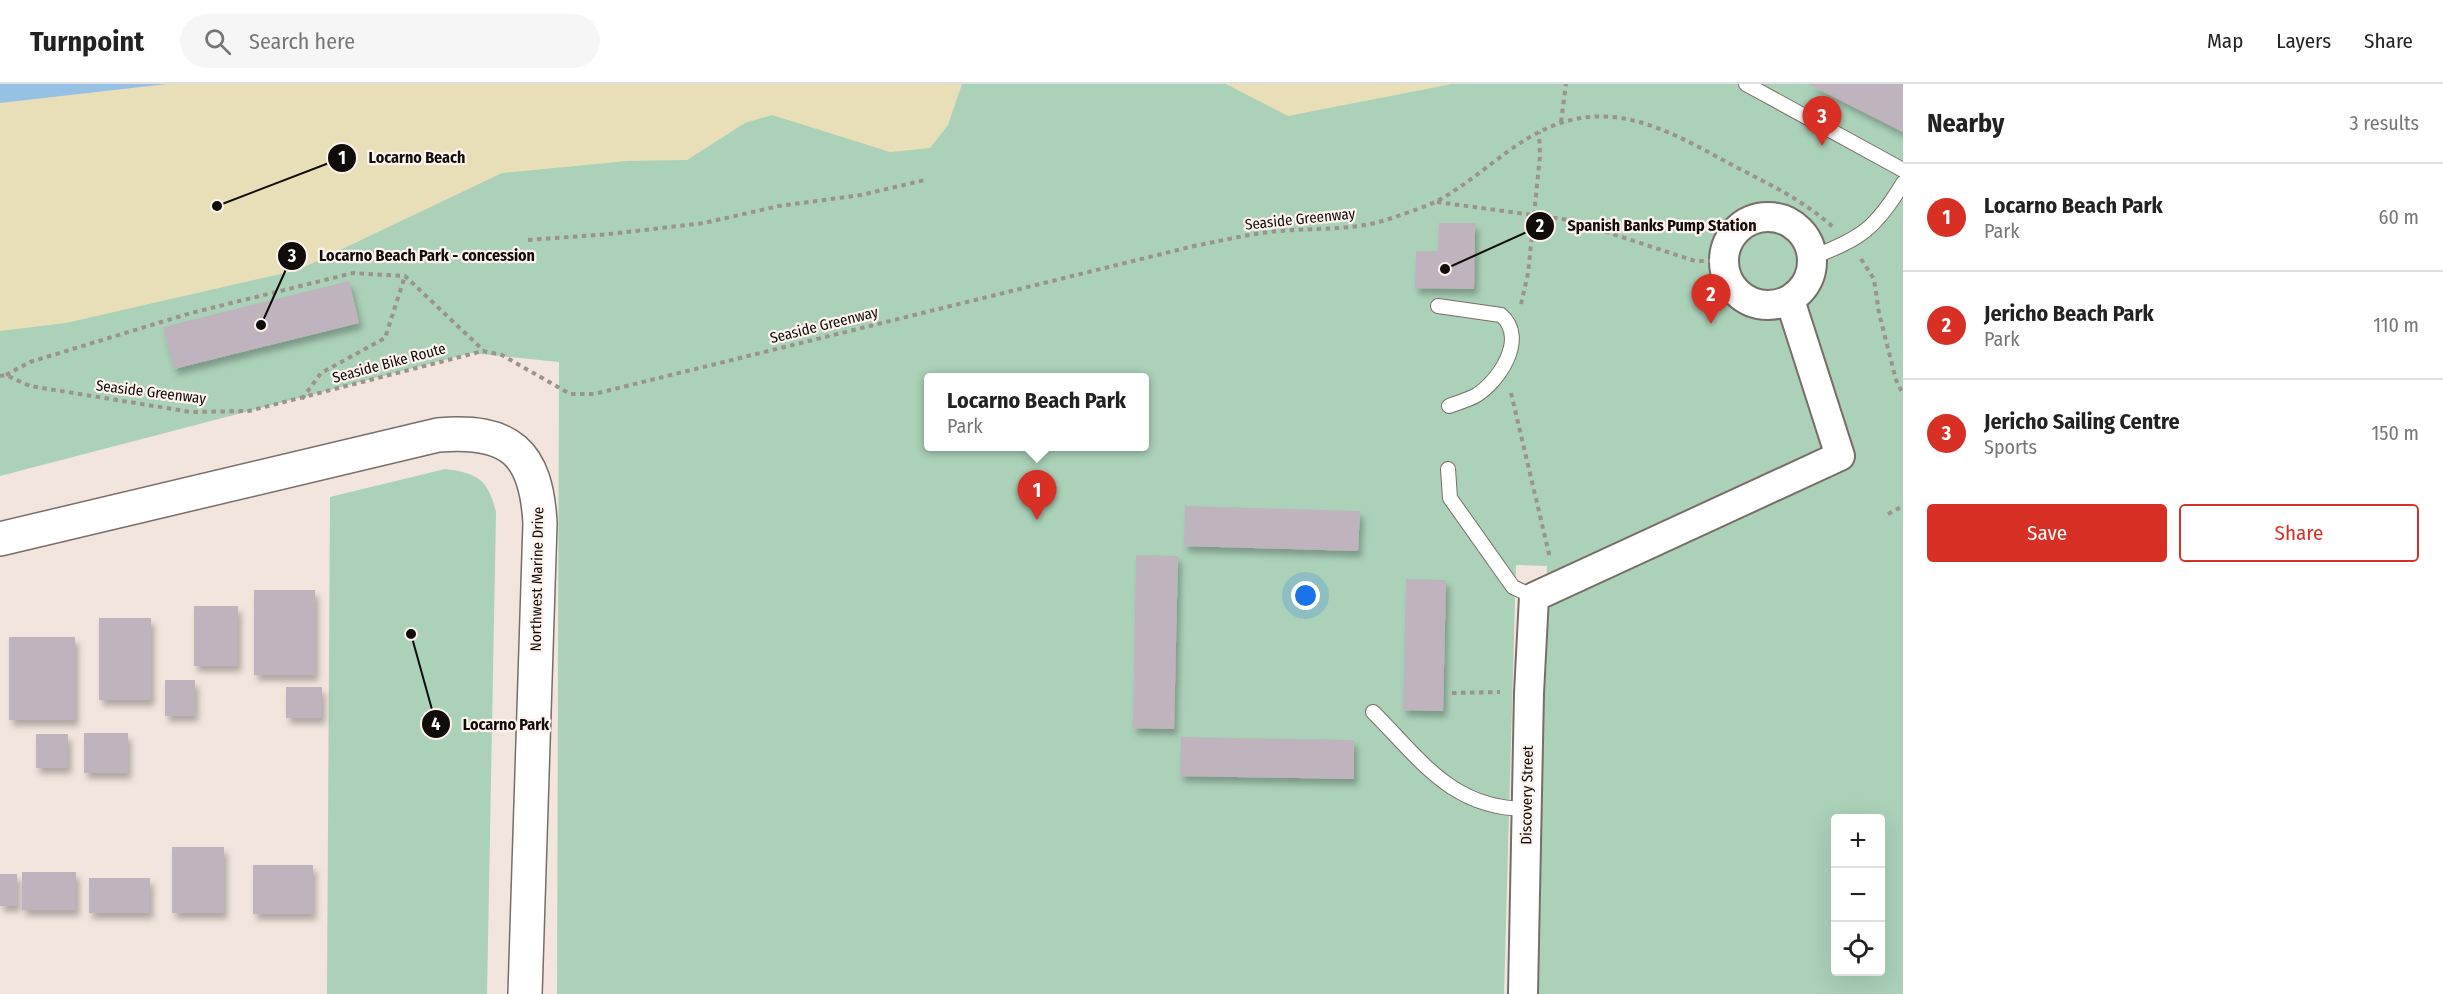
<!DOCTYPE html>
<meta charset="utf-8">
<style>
:root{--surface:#fff;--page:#f6f6f6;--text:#222;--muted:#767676;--line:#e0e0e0;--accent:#d93025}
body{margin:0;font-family:"Fira Sans Condensed",sans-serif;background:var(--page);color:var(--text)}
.controls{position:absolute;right:18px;bottom:18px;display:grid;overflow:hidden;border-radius:6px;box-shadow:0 6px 24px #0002}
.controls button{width:54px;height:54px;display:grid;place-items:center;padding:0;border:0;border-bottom:2px solid var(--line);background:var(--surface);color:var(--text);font:30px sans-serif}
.you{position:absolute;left:1306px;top:512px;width:21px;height:21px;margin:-15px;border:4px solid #fff;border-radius:50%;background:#1a73e8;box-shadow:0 0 0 9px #1a73e833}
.badge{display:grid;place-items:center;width:39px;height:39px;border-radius:50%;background:var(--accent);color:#fff;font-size:20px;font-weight:700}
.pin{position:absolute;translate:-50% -50px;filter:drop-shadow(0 2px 3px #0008)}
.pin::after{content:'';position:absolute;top:32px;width:21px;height:18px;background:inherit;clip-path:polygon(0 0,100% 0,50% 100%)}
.popup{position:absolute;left:924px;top:289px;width:225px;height:78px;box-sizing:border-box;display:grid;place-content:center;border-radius:6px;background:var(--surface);filter:drop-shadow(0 2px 4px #0005);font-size:20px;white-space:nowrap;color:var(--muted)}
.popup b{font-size:22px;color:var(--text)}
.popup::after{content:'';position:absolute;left:50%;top:100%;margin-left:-12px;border:12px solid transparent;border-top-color:var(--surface)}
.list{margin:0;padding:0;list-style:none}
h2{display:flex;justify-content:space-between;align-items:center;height:78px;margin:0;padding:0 24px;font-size:26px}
h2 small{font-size:20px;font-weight:400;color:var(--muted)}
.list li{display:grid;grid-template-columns:39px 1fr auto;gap:18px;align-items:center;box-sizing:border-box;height:108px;padding:0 24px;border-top:2px solid var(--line)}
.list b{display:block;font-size:22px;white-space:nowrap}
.list p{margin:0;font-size:20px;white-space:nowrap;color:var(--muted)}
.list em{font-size:20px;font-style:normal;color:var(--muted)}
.actions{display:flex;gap:12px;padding:18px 24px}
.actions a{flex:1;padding:14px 0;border:2px solid var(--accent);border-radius:6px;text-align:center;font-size:21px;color:var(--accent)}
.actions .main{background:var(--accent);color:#fff}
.icon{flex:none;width:33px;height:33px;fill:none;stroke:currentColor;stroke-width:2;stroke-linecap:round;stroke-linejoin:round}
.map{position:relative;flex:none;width:1903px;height:910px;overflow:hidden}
header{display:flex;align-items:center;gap:36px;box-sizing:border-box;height:84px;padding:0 30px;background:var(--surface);border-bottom:2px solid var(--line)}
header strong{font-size:28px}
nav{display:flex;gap:33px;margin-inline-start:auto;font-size:21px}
.search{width:420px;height:54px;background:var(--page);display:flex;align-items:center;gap:15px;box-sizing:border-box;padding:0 21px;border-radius:33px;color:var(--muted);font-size:22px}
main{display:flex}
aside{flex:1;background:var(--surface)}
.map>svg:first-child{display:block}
.green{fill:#abd1b9;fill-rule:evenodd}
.sand{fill:#e8dfb9}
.water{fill:#97c1e4}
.building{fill:#bfb4bd;filter:url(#shadow)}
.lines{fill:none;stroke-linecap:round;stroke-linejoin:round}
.service-casing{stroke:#796d67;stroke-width:16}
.minor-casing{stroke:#796d67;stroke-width:32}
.tertiary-casing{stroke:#796d67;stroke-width:36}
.path{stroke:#9c938d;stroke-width:4;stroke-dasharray:4.5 4.5;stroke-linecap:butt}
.service{stroke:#fff;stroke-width:14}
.minor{stroke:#fff;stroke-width:28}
.tertiary{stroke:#fff;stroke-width:33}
.labels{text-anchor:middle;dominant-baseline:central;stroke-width:4.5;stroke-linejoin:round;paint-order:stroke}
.street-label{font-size:15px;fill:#100c0a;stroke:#fef3ee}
.leader{fill:none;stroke:#100c0a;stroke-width:2}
.callout-dot{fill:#100c0a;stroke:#fef3ee;stroke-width:2}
.mark-label{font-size:18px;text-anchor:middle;font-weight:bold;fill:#fff}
.callout-label{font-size:16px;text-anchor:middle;font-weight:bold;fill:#100c0a;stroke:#fef3ee;stroke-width:4.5;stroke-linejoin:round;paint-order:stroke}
</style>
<header>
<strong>Turnpoint</strong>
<div class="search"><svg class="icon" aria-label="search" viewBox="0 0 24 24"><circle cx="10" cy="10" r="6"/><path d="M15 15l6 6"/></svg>Search here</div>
<nav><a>Map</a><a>Layers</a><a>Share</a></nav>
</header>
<main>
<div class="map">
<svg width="1903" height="910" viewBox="0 0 1903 910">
<defs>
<filter id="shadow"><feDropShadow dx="3.5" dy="6" stdDeviation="3" flood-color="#0004"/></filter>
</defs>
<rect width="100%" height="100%" fill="#f2e5de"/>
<path class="green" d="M167 0H1903V910H1535L1547 482 1516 481 1504 910H557L559 278 471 269 0 392V19ZM929 294H1145V362H929ZM1836 734H1880V888H1836Z
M445 385C477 389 488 395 496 428L487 910H327L330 413Z"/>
<path class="sand" d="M0 0H962L948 41 930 64 890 68 772 31 745 39 687 76 627 77 502 89 298 186 66 239 0 247Z
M1226 0H1452L1288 32Z"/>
<path class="water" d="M0 0H167L0 19Z"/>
<path class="building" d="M1808 0H1903V48Z
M1439 139H1475L1474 205 1415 204 1416 167H1438Z
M349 197 359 239 174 285 163 243Z
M1185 422 1360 427 1358 467 1184 462Z
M1136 471 1178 472 1174 645 1133 644Z
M1406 495 1446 496 1443 627 1403 626Z
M254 506H315V591H254Z
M194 522H238V582H194Z
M99 534H151V616H99Z
M9 553H75V636H9Z
M165 596H195V632H165Z
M286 603H322V634H286Z
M84 649H128V689H84Z
M36 650H68V684H36Z
M1181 653 1354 656V695L1180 692Z
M172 763H224V829H172Z
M253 781H313V830H253Z
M22 788H76V826H22Z
M0 790H17V822H0Z
M89 794H150V829H89Z"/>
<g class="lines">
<g class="service-casing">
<path id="service" d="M1746 0 1903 86
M1813 173C1862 154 1876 144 1903 99
M1438 222 1501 231C1528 254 1499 298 1475 312 1467 316 1457 319 1449 322
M1448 385 1450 414 1513 503 1534 513
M1373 628C1422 677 1452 725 1527 725"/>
</g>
<g class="minor-casing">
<path id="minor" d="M1724 177a44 44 0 1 1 88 0a44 44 0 1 1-88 0Z
M1523 910 1529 609 1534 513 1840 372 1790 216"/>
</g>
<g class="tertiary-casing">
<path id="tertiary" d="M0 455 438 351C510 345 536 368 540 439L525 910"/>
</g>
<path class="path" d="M1561 38 1566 0
M1437 118 1570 136 1695 177H1723
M528 156 610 150 704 139 779 122 861 111 925 96
M1861 175 1874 195 1879 229 1896 296 1903 310
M1521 220 1528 190 1540 72 1539 48
M6 291 30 278 191 229 353 189 405 192 483 266
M0 292 6 291 30 302 191 328 249 327 483 267 502 271 570 310H594L1194 162C1220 157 1245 151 1270 148 1311 143 1353 148 1392 134 1406 129 1422 124 1435 118 1471 100 1503 66 1541 47 1614 11 1672 49 1736 83 1771 101 1804 117 1833 143
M1511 309 1550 474
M302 315 321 289 385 254 405 192
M1888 430 1903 422
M1452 609 1500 608"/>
<use href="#service" class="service"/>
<use href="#minor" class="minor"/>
<use href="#tertiary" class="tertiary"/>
</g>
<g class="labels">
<g class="street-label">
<text transform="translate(1300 135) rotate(-6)">Seaside Greenway</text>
<text transform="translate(824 241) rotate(-14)">Seaside Greenway</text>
<text transform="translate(389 279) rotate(-15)">Seaside Bike Route</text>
<text transform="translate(151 308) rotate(7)">Seaside Greenway</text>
<text transform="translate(537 495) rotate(-89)">Northwest Marine Drive</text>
<text transform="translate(1527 711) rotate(-89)">Discovery Street</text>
</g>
</g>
<path class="leader" d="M217 122L342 74M1445 185L1540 142M261 241L292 172M411 550L436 640"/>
<g class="callout-dot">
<circle cx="217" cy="122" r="6"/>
<circle cx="1445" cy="185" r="6"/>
<circle cx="261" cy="241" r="6"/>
<circle cx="411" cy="550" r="6"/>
<circle cx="342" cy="74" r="15"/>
<circle cx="1540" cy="142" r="15"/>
<circle cx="292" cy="172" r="15"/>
<circle cx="436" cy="640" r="15"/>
</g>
<g class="mark-label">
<text x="342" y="80">1</text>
<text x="1540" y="148">2</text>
<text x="292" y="178">3</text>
<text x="436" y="646">4</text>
</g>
<g class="callout-label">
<text x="417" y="79">Locarno Beach</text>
<text x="1662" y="147">Spanish Banks Pump Station</text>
<text x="427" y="177">Locarno Beach Park - concession</text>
<text x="506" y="646">Locarno Park</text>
</g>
</svg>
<div class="controls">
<button>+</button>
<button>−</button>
<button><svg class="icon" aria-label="locate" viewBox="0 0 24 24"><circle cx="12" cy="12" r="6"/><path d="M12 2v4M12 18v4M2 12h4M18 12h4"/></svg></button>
</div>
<div class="you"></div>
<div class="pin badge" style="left:1037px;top:436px">1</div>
<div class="popup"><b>Locarno Beach Park</b>Park</div>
<div class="pin badge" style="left:1711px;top:240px">2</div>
<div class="pin badge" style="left:1822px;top:62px">3</div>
</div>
<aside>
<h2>Nearby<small>3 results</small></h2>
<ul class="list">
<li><span class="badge">1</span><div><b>Locarno Beach Park</b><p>Park</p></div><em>60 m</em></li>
<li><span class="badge">2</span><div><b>Jericho Beach Park</b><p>Park</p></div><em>110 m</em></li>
<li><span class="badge">3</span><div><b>Jericho Sailing Centre</b><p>Sports</p></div><em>150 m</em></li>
</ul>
<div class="actions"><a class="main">Save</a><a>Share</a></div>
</aside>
</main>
